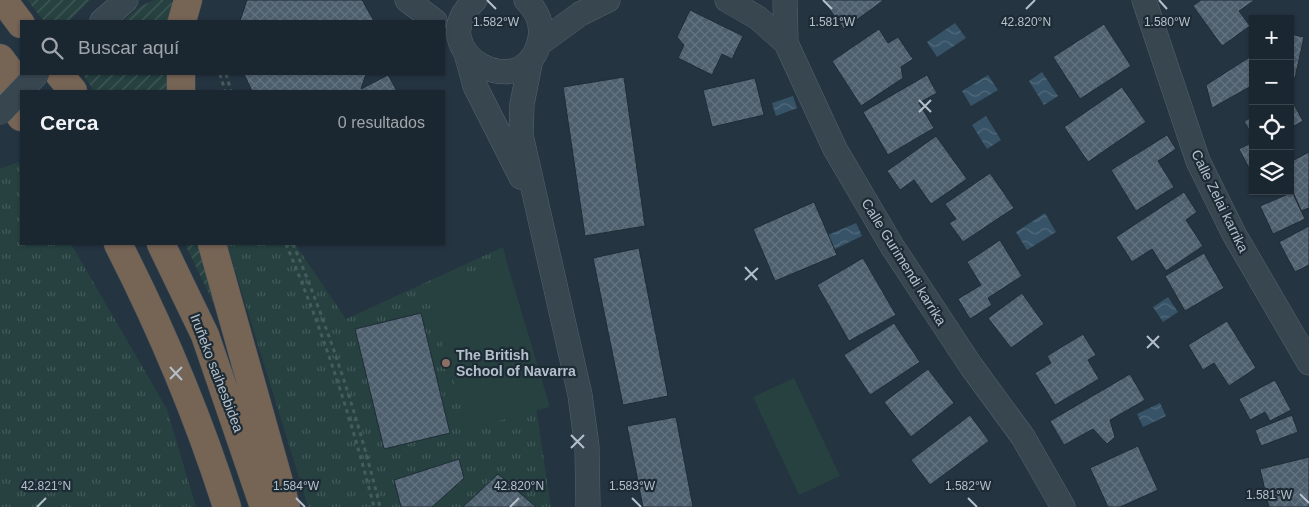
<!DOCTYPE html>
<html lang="es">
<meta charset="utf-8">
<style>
:root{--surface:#1b2730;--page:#242f38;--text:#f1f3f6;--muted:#a0a5ab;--line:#39444c}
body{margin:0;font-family:Helvetica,sans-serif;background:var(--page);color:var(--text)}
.controls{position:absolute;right:15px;top:15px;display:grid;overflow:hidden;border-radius:0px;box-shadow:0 1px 4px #0004}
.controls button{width:45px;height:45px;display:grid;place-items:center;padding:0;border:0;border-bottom:1px solid var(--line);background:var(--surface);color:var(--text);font:25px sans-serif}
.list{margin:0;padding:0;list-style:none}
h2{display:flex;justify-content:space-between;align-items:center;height:65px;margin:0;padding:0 20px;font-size:21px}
h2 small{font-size:16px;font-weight:400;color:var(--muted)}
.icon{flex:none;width:28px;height:28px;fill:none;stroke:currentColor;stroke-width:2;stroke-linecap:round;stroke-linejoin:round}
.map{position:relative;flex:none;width:1309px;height:507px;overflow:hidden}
.search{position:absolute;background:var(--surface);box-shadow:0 1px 4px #0004;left:20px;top:20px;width:425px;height:55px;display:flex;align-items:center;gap:12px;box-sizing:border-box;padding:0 18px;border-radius:0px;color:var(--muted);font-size:19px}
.panel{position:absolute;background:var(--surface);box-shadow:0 1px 4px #0004;left:20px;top:90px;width:425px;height:155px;border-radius:0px}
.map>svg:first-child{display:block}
.grass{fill:url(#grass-tufts)}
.garden{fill:url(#garden-furrows)}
.pitch{fill:#264140}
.water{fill:url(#water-waves)}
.building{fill:url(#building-cross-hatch);stroke:#1f2d37}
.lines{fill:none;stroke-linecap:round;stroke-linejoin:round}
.minor-casing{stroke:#56636e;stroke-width:25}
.highway-casing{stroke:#43505b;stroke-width:29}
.path{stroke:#445d5c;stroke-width:3;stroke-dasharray:4 4;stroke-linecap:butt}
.minor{stroke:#384650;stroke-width:24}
.highway{stroke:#766455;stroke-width:28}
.minor-bridge-casing{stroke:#56636e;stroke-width:25;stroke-linecap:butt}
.minor-bridge{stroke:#384650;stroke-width:24}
.ticks{fill:none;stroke:#b4c0cb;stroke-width:2}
.education-dot{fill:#8d6e63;stroke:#1d2b35;stroke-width:2}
.labels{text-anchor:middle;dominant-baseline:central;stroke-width:4.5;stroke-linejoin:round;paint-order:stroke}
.street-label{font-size:14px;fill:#b4c0cb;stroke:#1d2b35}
.poi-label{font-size:14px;font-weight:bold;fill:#b4c0cb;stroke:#1d2b35;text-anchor:start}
.ticks-label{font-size:12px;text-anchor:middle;fill:#b4c0cb;stroke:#1d2b35;stroke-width:4.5;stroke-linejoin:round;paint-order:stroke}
</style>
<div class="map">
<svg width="1309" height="507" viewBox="0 0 1309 507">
<defs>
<pattern id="grass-tufts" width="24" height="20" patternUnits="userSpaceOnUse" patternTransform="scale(1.25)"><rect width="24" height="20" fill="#264140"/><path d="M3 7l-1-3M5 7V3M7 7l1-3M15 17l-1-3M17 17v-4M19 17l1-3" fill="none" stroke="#435b5a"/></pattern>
<pattern id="garden-furrows" width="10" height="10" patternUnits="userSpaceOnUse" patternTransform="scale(1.25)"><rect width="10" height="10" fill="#264140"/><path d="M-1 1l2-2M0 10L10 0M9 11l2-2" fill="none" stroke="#435b5a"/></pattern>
<pattern id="water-waves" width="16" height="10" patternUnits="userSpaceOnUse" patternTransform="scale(1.25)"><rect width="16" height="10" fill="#375368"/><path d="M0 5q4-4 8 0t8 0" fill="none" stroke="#526a7c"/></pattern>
<pattern id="building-cross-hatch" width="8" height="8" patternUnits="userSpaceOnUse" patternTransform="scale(1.25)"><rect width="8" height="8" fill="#4d5e6c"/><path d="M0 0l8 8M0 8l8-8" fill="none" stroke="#647380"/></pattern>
</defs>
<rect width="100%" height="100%" fill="#243440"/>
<path class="grass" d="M18 162 21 167V244H71L167 409 196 507H0V169Z
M227 244H295L346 319 503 247 525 335 551 507H308Z"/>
<path class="garden" d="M27 0H90L69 21H44Z
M154 0H172V21H123L141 6Z
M83 74H167L169 91H94Z
M185 244H201L223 323Z"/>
<path class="pitch" d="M507 263 550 407 468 429 424 284Z
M794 378 840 476 799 495 753 397Z"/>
<path class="water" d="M955 23 966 38 937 57 927 42Z
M1042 72 1058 96 1044 105 1029 81Z
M988 75 998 90 971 106 962 91Z
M793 96 797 108 776 116 772 103Z
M986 116 1001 140 987 149 972 125Z
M1045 213 1056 232 1027 250 1016 232Z
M856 223 862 236 835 249 828 235Z
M1168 297 1178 312 1163 322 1153 307Z
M1160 403 1166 416 1143 427 1137 414Z"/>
<path class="building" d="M247 0H362L374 21H240Z
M823 0H884L844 29Z
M1201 0H1255L1239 11 1250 26 1222 46 1193 6Z
M690 10 743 36 732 59 722 54 712 75 678 58 684 45 677 37Z
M1104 24 1131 66 1080 99 1053 57Z
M879 29 888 43 898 37 913 59 901 67 903 78 861 106 832 61Z
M1290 34 1304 37 1295 78 1290 76Z
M1253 55V85L1212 108 1206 85Z
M244 74H366L361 89 388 75 397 91H252Z
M927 75 937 93 919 103 934 128 888 155 863 112Z
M624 77 645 226 585 236 563 87Z
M755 78 764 115 712 127 703 90Z
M1122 87 1146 122 1088 162 1064 127Z
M1290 97 1303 121 1290 128Z
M1253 117V137L1244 121Z
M1167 135 1176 149 1158 161 1174 187 1136 211 1111 170Z
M936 136 967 179 931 204 914 180 900 190 887 171Z
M1253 142V168L1250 170 1239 149Z
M1309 152V208L1301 211 1290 187V162Z
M990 173 1014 208 963 242 949 223 956 219 945 204Z
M1184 192 1197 212 1186 220 1203 246 1166 271 1152 249 1132 262 1116 237Z
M1293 192 1305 219 1273 234 1260 206Z
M814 202 837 255 775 281 753 229Z
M1309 226V265L1295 272 1279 242Z
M1000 240 1022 276 988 298 992 305 970 319 958 299 981 285 967 262Z
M639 248 668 396 623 405 593 258Z
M1204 253 1224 288 1185 311 1165 276Z
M863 258 896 315 849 341 817 285Z
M1022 293 1044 324 1011 348 988 318Z
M421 313 450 433 384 449 355 329Z
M1227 321 1256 368 1229 386 1214 363 1203 370 1188 345Z
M894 323 920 362 870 395 844 355Z
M1083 334 1096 355 1088 360 1099 379 1055 405 1035 373 1051 363 1047 356Z
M928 369 954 403 911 437 884 402Z
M1130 374 1145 400 1110 420 1115 437 1107 444 1093 429 1064 445 1050 421Z
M1275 380 1291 410 1270 421 1265 412 1250 420 1239 399Z
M970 415 989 441 930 485 911 460Z
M1292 415 1298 432 1261 446 1255 430Z
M676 417 693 507H643L627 426Z
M1138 446 1158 490 1120 507H1108L1090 468Z
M1309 457V507H1269L1260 469Z
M459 459 464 478 432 507H401L394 480Z
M498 474 536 507H463Z"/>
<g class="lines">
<g class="minor-casing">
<path id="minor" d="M407 0 435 21
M475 0C418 52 527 110 540 38 543 23 536 10 526 0
M727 0 758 18 786 43
M785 0 786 43 835 149 892 246 971 366 1023 437 1063 507
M1144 0 1198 161 1234 234 1309 363
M102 21 126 0
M539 44 580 14 608 0
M466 53 475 86 521 177
M531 59 522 104 521 135 580 395 587 447 588 507"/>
</g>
<g class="highway-casing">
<path id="highway" d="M3 0 21 24
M182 21 188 0
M0 58 25 91
M59 74 73 91
M0 87 21 117
M181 91V74
M118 244C161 328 198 416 227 507
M161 244 205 335 264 507
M212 244 286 507"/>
</g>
<path class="path" d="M220 74 225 91
M226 74 231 91
M286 244C322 329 351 417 374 507
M293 244C329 329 358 417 380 507"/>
<use href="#minor" class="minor"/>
<use href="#highway" class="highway"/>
<g class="minor-bridge-casing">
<path id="minor-bridge" d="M0 113 37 74"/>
</g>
<use href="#minor-bridge" class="minor-bridge"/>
</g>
<path class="ticks" d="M487 0 496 9M823 0 832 9M1159 0 1167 9M1026 9 1035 0M919 100 931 112M919 112 931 100M745 267 757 280M745 280 758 268M1147 336 1159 348M1147 348 1159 336M170 367 182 380M170 379 182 367M571 435 584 448M571 448 584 435M1300 494 1309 503M296 498 305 507M632 498 641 507M968 498 977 507M37 507 46 498M510 507 519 498"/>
<circle class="education-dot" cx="446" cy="363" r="5"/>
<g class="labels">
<g class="street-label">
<text transform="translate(1220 201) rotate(64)">Calle Zelai karrika</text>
<text transform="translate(904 262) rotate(58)">Calle Gurimendi karrika</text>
<text transform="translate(217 373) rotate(69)">Iruñeko saihesbidea</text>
</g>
<g class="poi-label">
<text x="456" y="355">The British<tspan x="456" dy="16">School of Navarra</tspan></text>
</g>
</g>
<g class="ticks-label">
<text x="1026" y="26">42.820°N</text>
<text x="496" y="26">1.582°W</text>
<text x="832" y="26">1.581°W</text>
<text x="1167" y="26">1.580°W</text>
<text x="296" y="490">1.584°W</text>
<text x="632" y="490">1.583°W</text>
<text x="968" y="490">1.582°W</text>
<text x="46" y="490">42.821°N</text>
<text x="519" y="490">42.820°N</text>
<text x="1269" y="499">1.581°W</text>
</g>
</svg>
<div class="controls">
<button>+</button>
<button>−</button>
<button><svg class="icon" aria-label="locate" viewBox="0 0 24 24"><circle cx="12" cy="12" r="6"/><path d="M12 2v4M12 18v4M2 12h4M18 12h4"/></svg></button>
<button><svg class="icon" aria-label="layers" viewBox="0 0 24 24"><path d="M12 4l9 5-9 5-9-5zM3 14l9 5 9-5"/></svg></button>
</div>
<div class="search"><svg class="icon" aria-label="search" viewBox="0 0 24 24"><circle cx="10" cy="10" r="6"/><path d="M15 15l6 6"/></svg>Buscar aquí</div>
<section class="panel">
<h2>Cerca<small>0 resultados</small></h2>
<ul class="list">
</ul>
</section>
</div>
